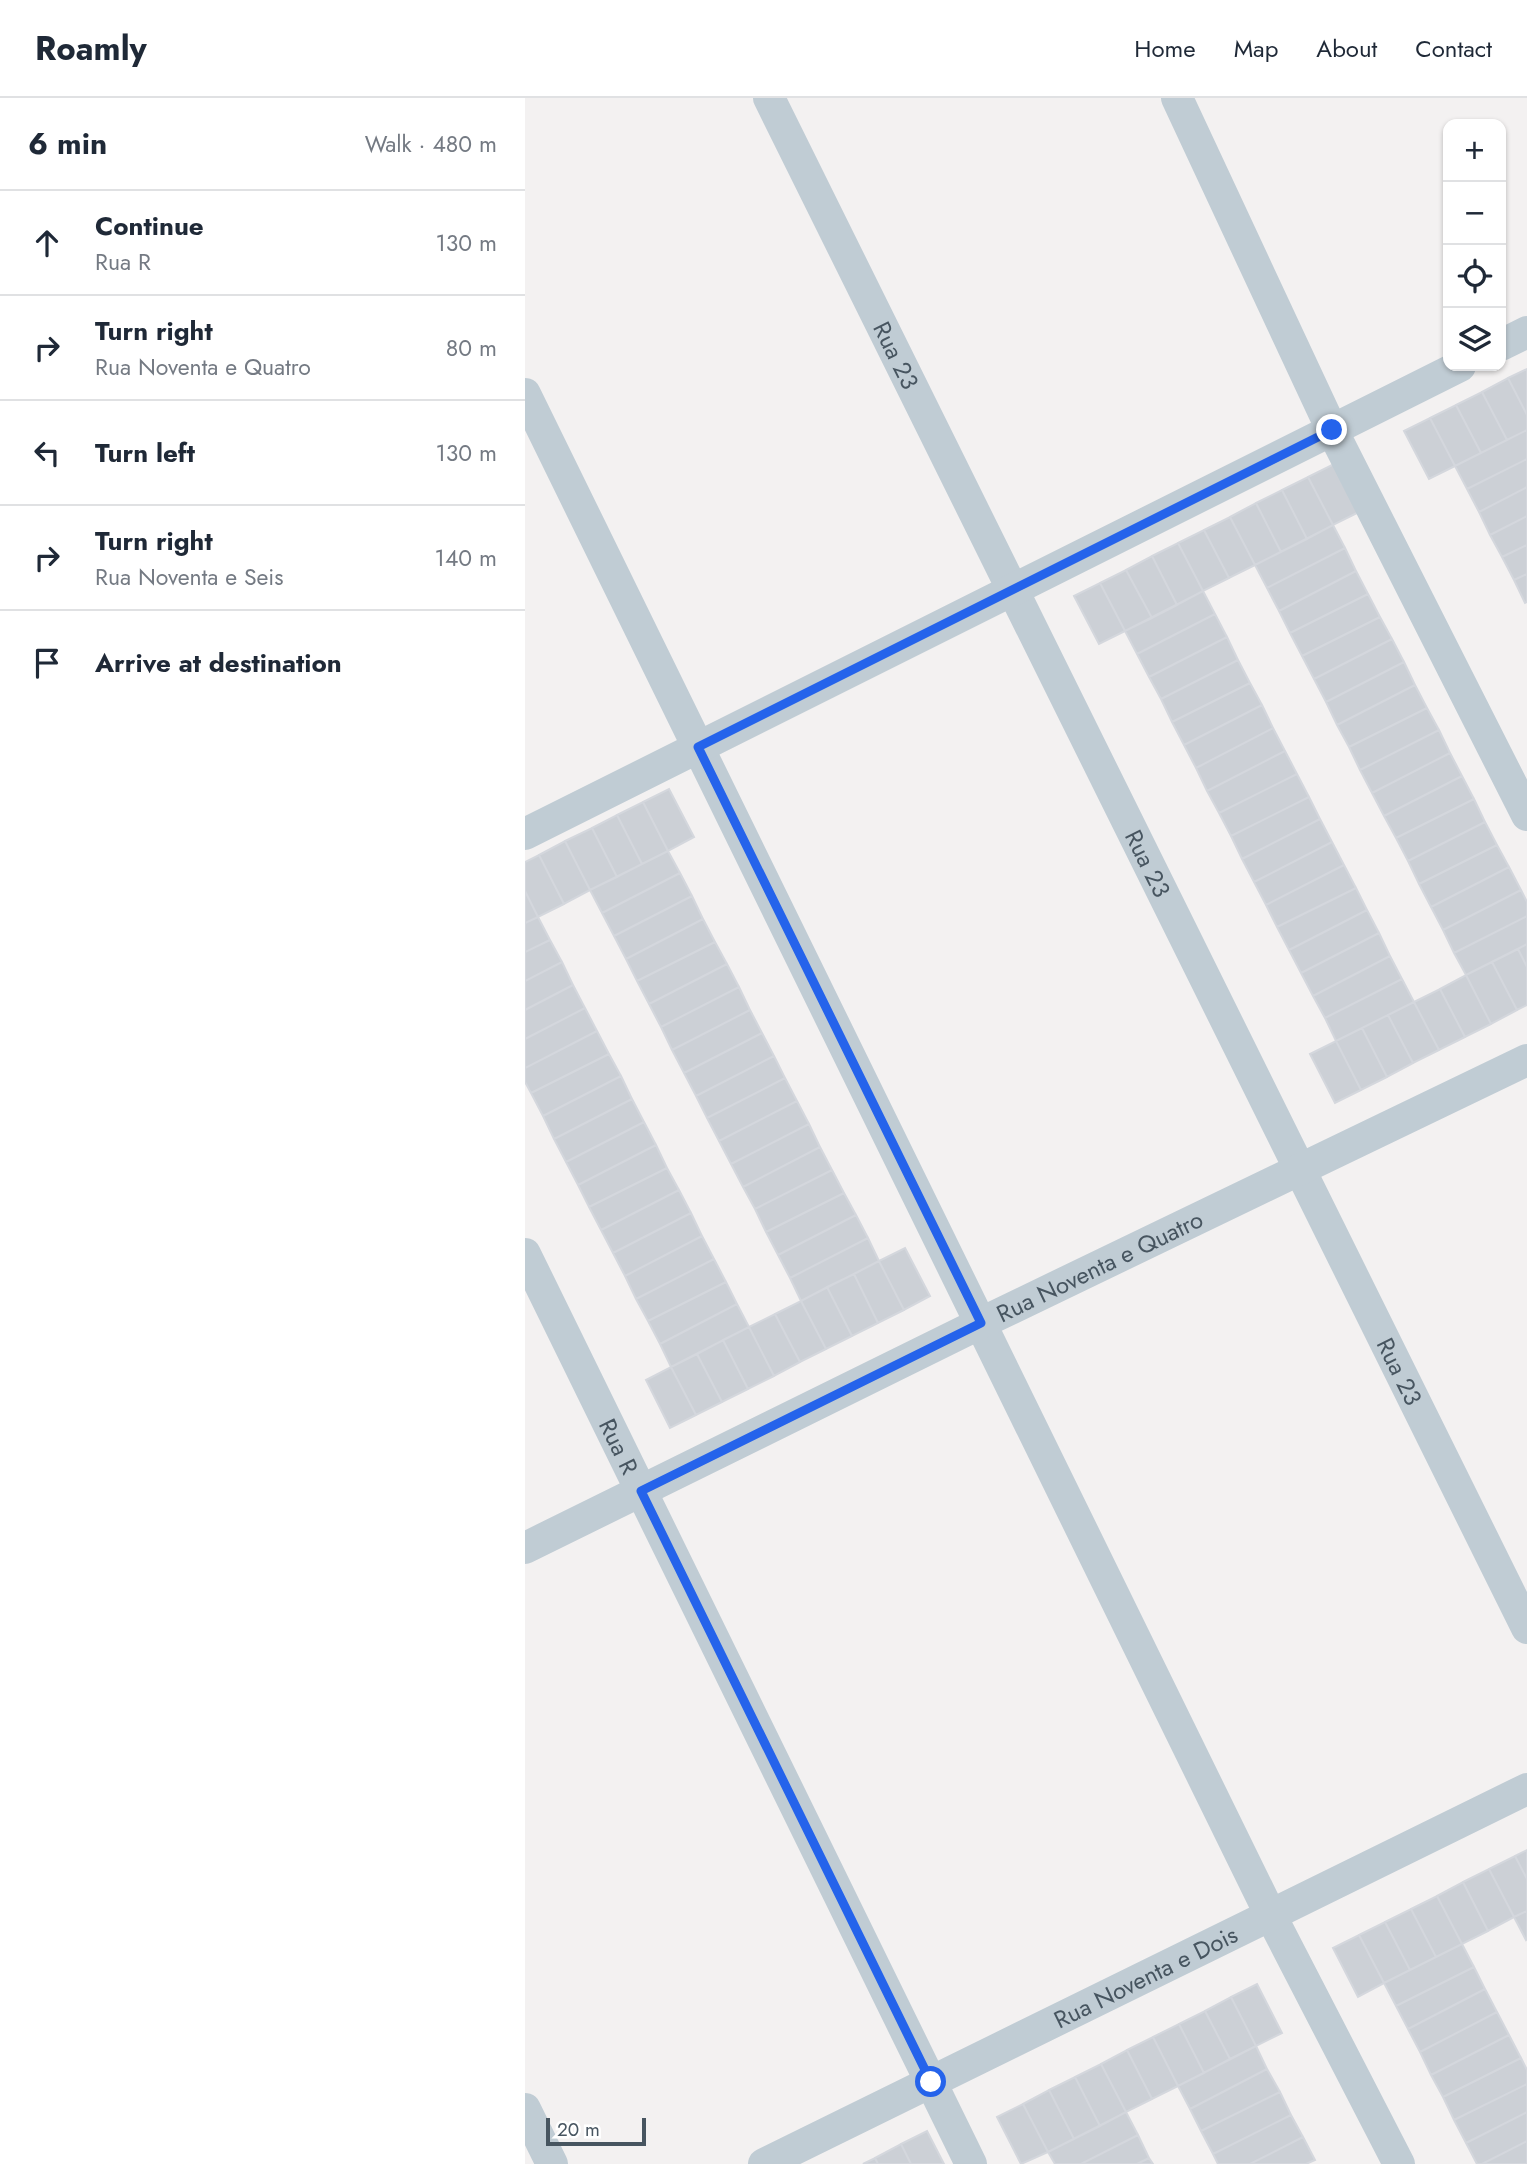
<!DOCTYPE html>
<meta charset="utf-8">
<style>
:root{--surface:#fff;--page:#f6f6f7;--text:#1f2937;--muted:#747a83;--line:#e0e1e3}
body{margin:0;font-family:Jost,sans-serif;background:var(--page);color:var(--text)}
.controls{position:absolute;right:21px;top:21px;display:grid;overflow:hidden;border-radius:14px;box-shadow:0 2px 5px #0004}
.controls button{width:63px;height:63px;display:grid;place-items:center;padding:0;border:0;border-bottom:2px solid var(--line);background:var(--surface);color:var(--text);font:35px sans-serif}
.scale{position:absolute;left:21px;bottom:18px;width:100px;box-sizing:border-box;padding-left:7px;border:4px solid #475560;border-top:0;font-size:19px;line-height:24px;white-space:nowrap;color:#475560;-webkit-text-stroke:5px #fff;paint-order:stroke}
.stop{position:absolute;width:21px;height:21px;margin:-16px;border:5px solid #2563eb;border-radius:50%;background:#fff}
.stop.end{background:#2563eb;border-color:#fff;box-shadow:0 2px 7px #0008}
.list{margin:0;padding:0;list-style:none}
h2{display:flex;justify-content:space-between;align-items:center;height:91px;margin:0;padding:0 28px;font-size:30px}
h2 small{font-size:23px;font-weight:400;color:var(--muted)}
.list li{display:grid;grid-template-columns:46px 1fr auto;gap:21px;align-items:center;box-sizing:border-box;height:105px;padding:0 28px;border-top:2px solid var(--line)}
.list b{display:block;font-size:26px;white-space:nowrap}
.list p{margin:0;font-size:23px;white-space:nowrap;color:var(--muted)}
.list em{font-size:23px;font-style:normal;color:var(--muted)}
.icon{flex:none;width:38px;height:38px;fill:none;stroke:currentColor;stroke-width:2;stroke-linecap:round;stroke-linejoin:round}
.map{position:relative;flex:none;width:1002px;height:2066px;overflow:hidden}
header{display:flex;align-items:center;gap:42px;box-sizing:border-box;height:98px;padding:0 35px;background:var(--surface);border-bottom:2px solid var(--line)}
header strong{font-size:33px}
nav{display:flex;gap:38px;margin-inline-start:auto;font-size:24px}
main{display:flex}
aside{flex:1;background:var(--surface)}
.map>svg:first-child{display:block}
.building{fill:#ccd0d6;stroke:#d4d7dd;stroke-width:2}
.lines{fill:none;stroke-linecap:round;stroke-linejoin:round}
.minor{stroke:#c0ccd4;stroke-width:32}
.route{stroke:#2563eb;stroke-width:9}
.labels{text-anchor:middle;dominant-baseline:central;stroke-width:5;stroke-linejoin:round;paint-order:stroke}
.street-label{font-size:24px;fill:#475560;stroke:#fff}
</style>
<header>
<strong>Roamly</strong>
<nav><a>Home</a><a>Map</a><a>About</a><a>Contact</a></nav>
</header>
<main>
<aside>
<h2>6 min<small>Walk · 480 m</small></h2>
<ul class="list">
<li><svg class="icon" aria-label="ahead" viewBox="0 0 24 24"><path d="M12 20V5M6 11l6-6 6 6"/></svg><div><b>Continue</b><p>Rua R</p></div><em>130 m</em></li>
<li><svg class="icon" aria-label="right" viewBox="0 0 24 24"><path d="M7 20v-9h11M14 6l5 5-5 5"/></svg><div><b>Turn right</b><p>Rua Noventa e Quatro</p></div><em>80 m</em></li>
<li><svg class="icon" aria-label="left" viewBox="0 0 24 24"><path d="M17 20v-9H6M10 6l-5 5 5 5"/></svg><div><b>Turn left</b></div><em>130 m</em></li>
<li><svg class="icon" aria-label="right" viewBox="0 0 24 24"><path d="M7 20v-9h11M14 6l5 5-5 5"/></svg><div><b>Turn right</b><p>Rua Noventa e Seis</p></div><em>140 m</em></li>
<li><svg class="icon" aria-label="arrive" viewBox="0 0 24 24"><path d="M6 21V4h12l-3 4 3 4H6"/></svg><div><b>Arrive at destination</b></div></li>
</ul>
</aside>
<div class="map">
<svg width="1002" height="2066" viewBox="0 0 1002 2066">
<rect width="100%" height="100%" fill="#f3f1f1"/>
<path class="building" d="M1002 271V317L983 280Z
M983 280 1002 317V332L982 342 957 294Z
M957 294 982 342 956 355 931 307Z
M931 307 956 355 930 368 905 320Z
M905 320 930 368 904 381 879 333Z
M1002 332V361L942 391 930 368Z
M1002 361V389L954 414 942 391Z
M809 366 834 414 808 427 783 379Z
M783 379 808 427 782 441 757 392Z
M1002 389V418L965 437 954 414Z
M757 392 782 441 756 454 731 405Z
M731 405 756 454 730 467 705 419Z
M1002 418V447L977 459 965 437Z
M705 419 730 467 704 480 679 432Z
M808 427 820 450 742 490 730 467Z
M679 432 704 480 678 493 653 445Z
M653 445 678 493 652 507 627 458Z
M1002 447V476L989 482 977 459Z
M820 450 831 473 754 513 742 490Z
M627 458 652 507 627 520 601 472Z
M601 472 627 520 600 533 575 485Z
M831 473 843 496 765 535 754 513Z
M1002 476V504L1000 505 989 482Z
M575 485 600 533 574 546 549 498Z
M678 493 690 516 612 556 600 533Z
M843 496 855 519 777 558 765 535Z
M690 516 702 539 624 579 612 556Z
M855 519 867 541 789 581 777 558Z
M702 539 713 562 636 601 624 579Z
M867 541 879 564 801 604 789 581Z
M713 562 725 585 647 624 636 601Z
M879 564 890 587 812 627 801 604Z
M725 585 737 607 659 647 647 624Z
M890 587 902 610 824 649 812 627Z
M737 607 748 630 671 670 659 647Z
M902 610 914 632 835 672 824 649Z
M748 630 760 653 682 693 671 670Z
M914 632 925 655 847 695 835 672Z
M760 653 772 676 694 715 682 693Z
M925 655 937 678 859 718 847 695Z
M772 676 784 699 706 738 694 715Z
M937 678 949 701 871 740 859 718Z
M144 691 169 739 143 753 118 704Z
M784 699 795 721 717 761 706 738Z
M949 701 960 724 883 763 871 740Z
M118 704 143 753 117 766 92 717Z
M92 717 117 766 92 779 67 730Z
M795 721 807 744 729 784 717 761Z
M960 724 972 747 894 786 883 763Z
M67 730 92 779 65 792 40 743Z
M40 743 65 792 39 806 14 757Z
M807 744 819 767 741 807 729 784Z
M972 747 984 769 906 809 894 786Z
M143 753 155 775 77 815 65 792Z
M14 757 39 806 13 819 0 793V764Z
M819 767 831 790 752 829 741 807Z
M984 769 996 792 918 832 906 809Z
M155 775 167 798 89 838 77 815Z
M831 790 842 812 764 852 752 829Z
M996 792 1002 804V818L929 855 918 832Z
M0 793 13 819 0 825Z
M167 798 178 821 101 861 89 838Z
M842 812 854 835 776 875 764 852Z
M1002 818V846L941 877 929 855Z
M13 819 25 842 0 854V825Z
M178 821 190 844 112 883 101 861Z
M854 835 865 858 788 898 776 875Z
M25 842 37 864 0 883V854Z
M190 844 202 866 124 906 112 883Z
M1002 846V869L993 851Z
M993 851 1002 869V907L992 912 967 864Z
M865 858 877 881 800 920 788 898Z
M37 864 48 887 0 912V883Z
M967 864 992 912 966 926 941 877Z
M202 866 214 889 136 929 124 906Z
M941 877 966 926 940 939 915 891Z
M877 881 889 904 811 943 800 920Z
M48 887 60 910 0 941V912Z
M214 889 225 912 147 952 136 929Z
M915 891 940 939 914 952 889 904Z
M889 904 914 952 888 965 863 917Z
M60 910 72 933 0 970V941Z
M225 912 237 935 159 975 147 952Z
M863 917 888 965 862 979 837 930Z
M837 930 862 979 836 992 811 943Z
M72 933 84 956 6 995 0 984V970Z
M237 935 249 958 171 998 159 975Z
M811 943 836 992 810 1005 785 956Z
M84 956 96 978 18 1018 6 995Z
M249 958 260 980 182 1020 171 998Z
M96 978 107 1001 29 1041 18 1018Z
M260 980 272 1003 194 1043 182 1020Z
M107 1001 119 1024 41 1064 29 1041Z
M272 1003 284 1026 206 1066 194 1043Z
M119 1024 131 1047 53 1087 41 1064Z
M284 1026 295 1049 218 1089 206 1066Z
M131 1047 142 1070 64 1109 53 1087Z
M295 1049 307 1072 230 1111 218 1089Z
M142 1070 154 1092 76 1132 64 1109Z
M307 1072 319 1095 241 1134 230 1111Z
M154 1092 166 1115 88 1155 76 1132Z
M319 1095 331 1117 253 1157 241 1134Z
M166 1115 177 1138 100 1178 88 1155Z
M331 1117 343 1140 265 1180 253 1157Z
M177 1138 189 1161 111 1201 100 1178Z
M343 1140 354 1163 276 1203 265 1180Z
M380 1150 405 1198 379 1212 354 1163Z
M189 1161 201 1184 123 1223 111 1201Z
M354 1163 379 1212 353 1225 329 1176Z
M329 1176 353 1225 327 1238 302 1189Z
M201 1184 212 1206 135 1246 123 1223Z
M302 1189 327 1238 301 1251 276 1203Z
M276 1203 301 1251 275 1264 250 1216Z
M212 1206 224 1229 146 1269 135 1246Z
M250 1216 275 1264 249 1278 224 1229Z
M224 1229 249 1278 223 1291 198 1242Z
M198 1242 223 1291 197 1304 172 1256Z
M172 1256 197 1304 171 1317 146 1269Z
M146 1269 171 1317 145 1330 121 1282Z
M1002 1752V1781L990 1758Z
M990 1758 1002 1781V1813L989 1819 964 1771Z
M964 1771 989 1819 963 1833 938 1784Z
M938 1784 963 1833 937 1846 912 1798Z
M912 1798 937 1846 911 1859 886 1811Z
M886 1811 911 1859 885 1872 860 1824Z
M1002 1813V1841L1001 1842 989 1819Z
M860 1824 885 1872 859 1885 834 1837Z
M834 1837 859 1885 833 1899 808 1850Z
M937 1846 949 1869 871 1908 859 1885Z
M949 1869 960 1891 883 1931 871 1908Z
M732 1886 757 1935 731 1948 706 1899Z
M960 1891 972 1914 895 1954 883 1931Z
M706 1899 731 1948 705 1961 680 1913Z
M680 1913 705 1961 679 1975 654 1926Z
M972 1914 984 1937 906 1977 895 1954Z
M654 1926 679 1975 653 1988 628 1939Z
M984 1937 996 1960 918 1999 906 1977Z
M628 1939 653 1988 627 2001 602 1952Z
M731 1948 742 1971 665 2011 653 1988Z
M602 1952 627 2001 601 2014 576 1966Z
M996 1960 1002 1972V1986L929 2022 918 1999Z
M576 1966 601 2014 575 2028 550 1979Z
M742 1971 755 1994 676 2033 665 2011Z
M550 1979 575 2028 549 2041 524 1992Z
M1002 1986V2014L941 2045 929 2022Z
M524 1992 549 2041 523 2054 498 2006Z
M755 1994 766 2017 688 2056 676 2033Z
M498 2006 523 2054 496 2066 472 2019Z
M601 2014 613 2037 556 2066H530L523 2054Z
M1002 2014V2043L957 2066H952L941 2045Z
M766 2017 778 2039 725 2066H693L688 2056Z
M402 2033 419 2066H386L376 2046Z
M613 2037 624 2060 612 2066H556Z
M778 2039 790 2062 781 2066H725Z
M1002 2043V2066H957Z
M376 2046 386 2066H353L350 2060Z
M350 2060 353 2066H338Z
M624 2060 628 2066H612Z"/>
<g class="lines">
<g class="minor">
<path id="s1" d="M244 0 1002 1530"/>
<path d="M652 0 807 332 1002 717"/>
<path d="M976 247 1002 234"/>
<path d="M0 296 746 1818 874 2066"/>
<path d="M0 736 935 268"/>
<path id="s2" d="M0 1156 446 2066"/>
<path id="s3" d="M0 1450 456 1225 1002 962"/>
<path d="M0 2011 27 2066"/>
<path id="s4" d="M239 2066 1002 1691"/>
</g>
</g>
<g class="lines">
<path class="route" d="M406 1984 116 1393 456 1225 173 649 807 332"/>
</g>
<g class="labels">
<g class="street-label">
<text stroke="none"><textPath href="#s1" startOffset="287">Rua 23</textPath></text>
<text stroke="none"><textPath href="#s1" startOffset="854">Rua 23</textPath></text>
<text stroke="none"><textPath href="#s3" startOffset="640">Rua Noventa e Quatro</textPath></text>
<text stroke="none"><textPath href="#s1" startOffset="1421">Rua 23</textPath></text>
<text stroke="none"><textPath href="#s2" startOffset="214">Rua R</textPath></text>
<text stroke="none"><textPath href="#s4" startOffset="425">Rua Noventa e Dois</textPath></text>
</g>
</g>
</svg>
<div class="controls">
<button>+</button>
<button>−</button>
<button><svg class="icon" aria-label="locate" viewBox="0 0 24 24"><circle cx="12" cy="12" r="6"/><path d="M12 2v4M12 18v4M2 12h4M18 12h4"/></svg></button>
<button><svg class="icon" aria-label="layers" viewBox="0 0 24 24"><path d="M12 4l9 5-9 5-9-5zM3 14l9 5 9-5"/></svg></button>
</div>
<div class="scale">20 m</div>
<div class="stop" style="left:406px;top:1984px"></div>
<div class="stop end" style="left:807px;top:332px"></div>
</div>
</main>
